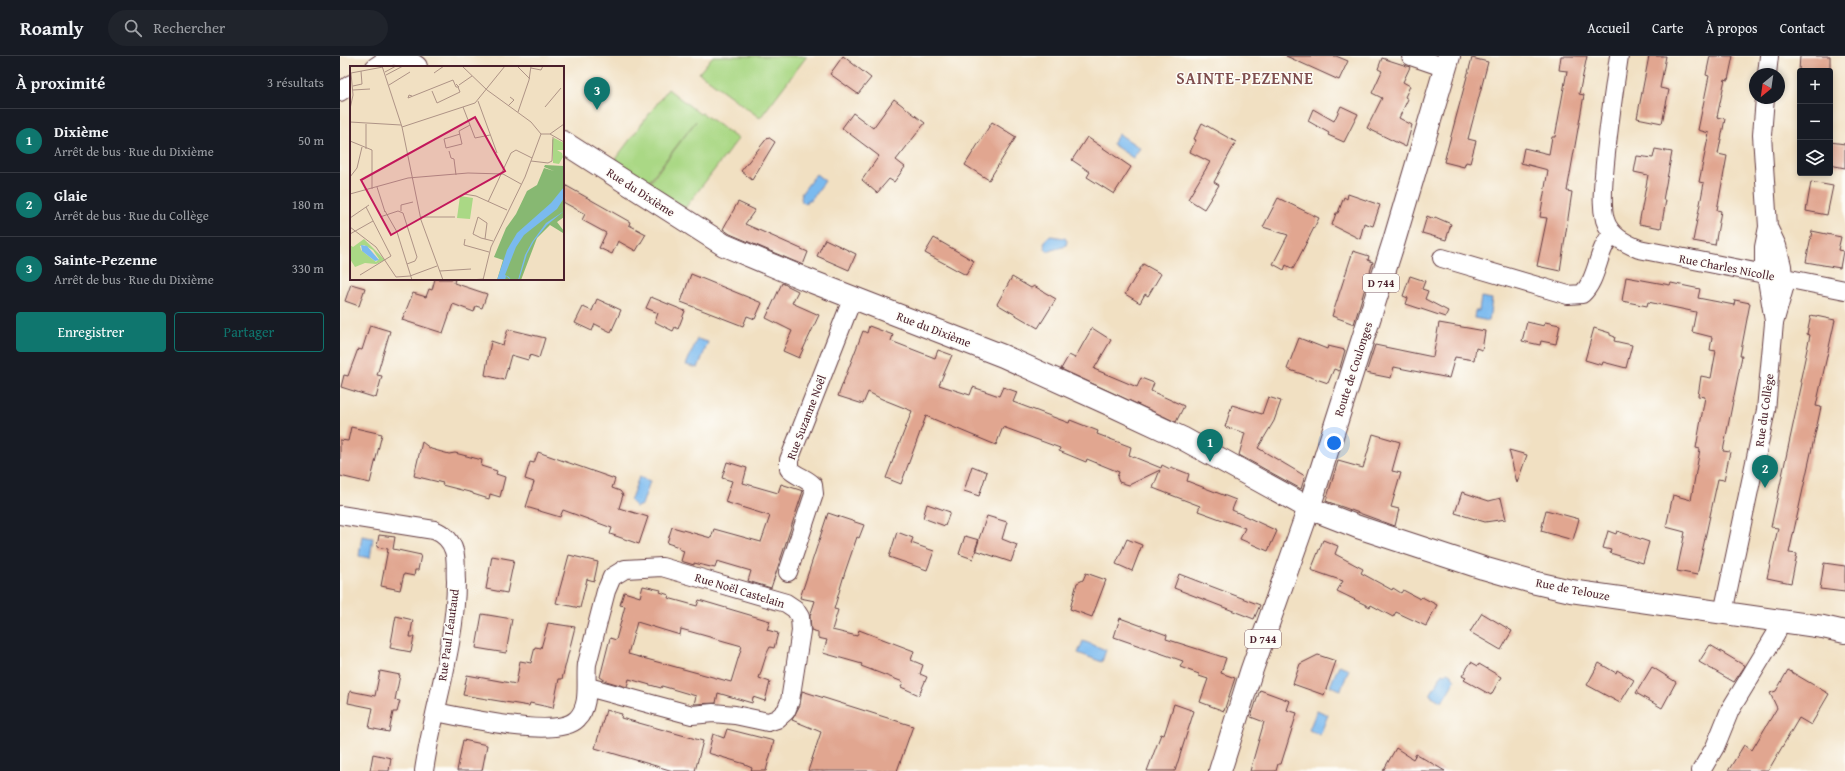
<!DOCTYPE html>
<html lang="fr">
<meta charset="utf-8">
<style>
:root{--surface:#171b24;--page:#20242c;--text:#f1f3f6;--muted:#9ea1a6;--line:#363941;--accent:#0f766e}
body{margin:0;font-family:"Gentium Book Plus",serif;background:var(--page);color:var(--text)}
.controls{position:absolute;right:12px;top:12px;display:grid;overflow:hidden;border-radius:4px;box-shadow:0 2px 6px #0003}
.controls button{width:36px;height:36px;display:grid;place-items:center;padding:0;border:0;border-bottom:1px solid var(--line);background:var(--surface);color:var(--text);font:20px sans-serif}
.compass{position:absolute;left:1409px;top:12px;width:36px;height:36px;border-radius:50%;background:var(--surface);box-shadow:0 2px 6px #0003;rotate:209deg}
.you{position:absolute;left:994px;top:387px;width:14px;height:14px;margin:-10px;border:3px solid #fff;border-radius:50%;background:#1a73e8;box-shadow:0 0 0 6px #1a73e833}
.badge{display:grid;place-items:center;width:26px;height:26px;border-radius:50%;background:var(--accent);color:#fff;font-size:13px;font-weight:700}
.pin{position:absolute;translate:-50% -33px;filter:drop-shadow(0 1px 2px #0008)}
.pin::after{content:'';position:absolute;top:21px;width:14px;height:12px;background:inherit;clip-path:polygon(0 0,100% 0,50% 100%)}
.list{margin:0;padding:0;list-style:none}
h2{display:flex;justify-content:space-between;align-items:center;height:52px;margin:0;padding:0 16px;font-size:17px}
h2 small{font-size:13px;font-weight:400;color:var(--muted)}
.list li{display:grid;grid-template-columns:26px 1fr auto;gap:12px;align-items:center;box-sizing:border-box;height:64px;padding:0 16px;border-top:1px solid var(--line)}
.list b{display:block;font-size:15px;white-space:nowrap}
.list p{margin:0;font-size:13px;white-space:nowrap;color:var(--muted)}
.list em{font-size:13px;font-style:normal;color:var(--muted)}
.actions{display:flex;gap:8px;padding:12px 16px}
.actions a{flex:1;padding:9px 0;border:1px solid var(--accent);border-radius:4px;text-align:center;font-size:14px;color:var(--accent)}
.actions .main{background:var(--accent);color:#fff}
.icon{flex:none;width:22px;height:22px;fill:none;stroke:currentColor;stroke-width:2;stroke-linecap:round;stroke-linejoin:round}
.map{position:relative;flex:none;width:1505px;height:715px;overflow:hidden}
header{display:flex;align-items:center;gap:24px;box-sizing:border-box;height:56px;padding:0 20px;background:var(--surface);border-bottom:1px solid var(--line)}
header strong{font-size:19px}
nav{display:flex;gap:22px;margin-inline-start:auto;font-size:14px}
.search{width:280px;height:36px;background:var(--page);display:flex;align-items:center;gap:10px;box-sizing:border-box;padding:0 14px;border-radius:22px;color:var(--muted);font-size:15px}
main{display:flex}
aside{flex:1;background:var(--surface)}
.map>svg:first-child{display:block}
.green{fill:#aad885;stroke:#7a7c58}
.water{fill:#7abaef;stroke:#626c8d}
.building{fill:#e1a690;fill-rule:evenodd}
.lines{fill:none;stroke-linecap:round;stroke-linejoin:round}
.street-casing{stroke:#633c42;stroke-width:20}
.secondary-casing{stroke:#633c42;stroke-width:24}
.primary-casing{stroke:#633c42;stroke-width:24}
.street{stroke:#fff;stroke-width:18}
.secondary{stroke:#fff;stroke-width:22}
.primary{stroke:#fff;stroke-width:22}
.labels{text-anchor:middle;dominant-baseline:central;stroke-width:3;stroke-linejoin:round;paint-order:stroke}
.shield{fill:#fdfcf7;stroke:#806168;stroke-width:1}
.shield-label{font-size:11px;font-weight:bold;fill:#4a1f2b}
.street-label{font-size:12px;fill:#4a1f2b;stroke:#fdfcf7}
.district-label{font-size:16px;font-weight:bold;letter-spacing:1px;fill:#7f4e4e;stroke:#fdfcf7}
.inset-road{fill:none;stroke:#ae9386;stroke-width:1}
.view{fill:#c2185b;fill-opacity:0.15;stroke:#c2185b;stroke-width:2}
.inset-edge{fill:none;stroke:#4a1f2b;stroke-width:2}
</style>
<header>
<strong>Roamly</strong>
<div class="search"><svg class="icon" aria-label="search" viewBox="0 0 24 24"><circle cx="10" cy="10" r="6"/><path d="M15 15l6 6"/></svg>Rechercher</div>
<nav><a>Accueil</a><a>Carte</a><a>À propos</a><a>Contact</a></nav>
</header>
<main>
<aside>
<h2>À proximité<small>3 résultats</small></h2>
<ul class="list">
<li><span class="badge">1</span><div><b>Dixième</b><p>Arrêt de bus · Rue du Dixième</p></div><em>50 m</em></li>
<li><span class="badge">2</span><div><b>Glaie</b><p>Arrêt de bus · Rue du Collège</p></div><em>180 m</em></li>
<li><span class="badge">3</span><div><b>Sainte-Pezenne</b><p>Arrêt de bus · Rue du Dixième</p></div><em>330 m</em></li>
</ul>
<div class="actions"><a class="main">Enregistrer</a><a>Partager</a></div>
</aside>
<div class="map">
<svg width="1505" height="715" viewBox="0 0 1505 715">
<rect width="100%" height="100%" fill="#fdfcf7"/>
<filter id="ink" filterUnits="userSpaceOnUse"><feTurbulence type="fractalNoise" baseFrequency=".025" numOctaves="2"/><feDisplacementMap in="SourceGraphic" scale="8" xChannelSelector="R" yChannelSelector="G"/><feConvolveMatrix kernelMatrix="1 2 1 2 8 2 1 2 1" color-interpolation-filters="sRGB"/></filter>
<filter id="wash" filterUnits="userSpaceOnUse"><feTurbulence type="fractalNoise" baseFrequency=".012" numOctaves="4" result="noise"/><feDisplacementMap in="SourceGraphic" scale="16" xChannelSelector="R" yChannelSelector="G"/><feGaussianBlur stdDeviation="0.9" result="paint"/><feColorMatrix in="noise" values="0 0 0 0 0 0 0 0 0 0 0 0 0 0 0 0 0 1.4 0 .05"/><feComposite in="paint" operator="in"/></filter>
<g filter="url(#wash)">
<rect width="100%" height="100%" fill="#f1e0c2"/>
<path class="green" d="M373 0H467L420 62 359 17Z
M328 33 360 58 362 57 398 83 345 152 308 129 356 65 307 128 273 106Z"/>
<path class="water" d="M779 78 800 92 793 102 772 88Z
M476 118 485 125 470 145 468 144 466 147 462 146 461 142 462 139 461 138Z
M711 180 725 182 727 185 726 189C721 193 725 190 719 192 712 193 706 201 704 187L707 182Z
M1141 241 1152 243 1149 265 1134 262 1135 255H1139Z
M357 283 368 286 358 312 346 309Z
M299 421 310 425 302 449 296 451 290 445Z
M22 480 33 482 30 502 19 500Z
M743 585 766 594 762 606 738 597Z
M999 609 1009 613 1001 634 990 630Z
M1108 616 1112 618 1113 622 1115 624 1102 646 1090 639 1103 617 1105 618Z
M977 654 988 659 980 679 969 674Z"/>
<g id="blocks">
<path class="building" d="M503 0 531 22 518 38 490 18Z
M946 0H996L1008 5 999 24Z
M1221 0H1247L1239 38 1244 39 1227 135 1232 136 1220 215 1197 210 1207 162 1200 161 1208 114 1181 107 1184 92 1209 98 1212 81H1215L1227 15 1219 14Z
M1309 0H1326L1320 32 1329 34 1322 67 1297 62Z
M1370 0H1393L1388 24 1385 23 1377 61 1385 63 1378 98 1387 100 1377 154 1381 155 1375 189 1353 185 1364 127 1359 126 1369 77 1358 74 1369 20 1366 19Z
M1460 0H1490V15H1459Z
M1042 2 1070 11 1063 26 1070 30 1065 41 1068 43 1059 62 1072 69 1066 91 1027 72 1042 42 1032 37 1042 15 1038 13Z
M1132 2 1148 6 1128 83 1136 85 1130 107 1126 106 1124 111 1104 106Z
M554 43 585 67 556 104 565 111 554 126 549 123 537 137 522 124 539 100 502 72 513 57 533 72Z
M1001 50 1018 58 1004 86 988 79 989 77 968 65 973 53 994 65Z
M652 66 676 81 649 124 625 109Z
M862 67 896 86 874 126 879 129 864 153 848 143 870 106 850 96 856 84 854 83Z
M428 81 435 86 412 124 401 115Z
M747 81 791 111 774 138 747 121 750 116 732 104Z
M1490 86 1505 88V112L1490 109Z
M1315 93 1332 96 1323 144H1326L1321 172 1299 168 1308 119 1294 116 1297 100 1313 102Z
M1471 126 1493 130 1487 159 1466 155Z
M223 128 290 166 289 169 306 178 296 195 278 185 272 198 259 192 266 177 242 164 245 158 223 146Z
M1008 138 1040 149 1033 170 1024 167 1020 183 992 169 996 157H998L1004 141 1007 143Z
M938 142 979 162 953 213 946 209 944 214 933 208 948 179 923 171Z
M398 146 415 154 405 168 468 196 463 209 390 178 383 173Z
M1087 160 1094 163 1095 161 1111 168 1106 184 1082 177Z
M1472 175 1501 181 1498 194 1503 195 1500 212 1466 206Z
M594 182 634 205 626 219 585 197Z
M485 183 516 198 509 214 477 200Z
M1013 195 1029 200 1028 204 1033 206 1014 268 992 260Z
M803 208 821 218 808 240 805 238 800 247 785 238Z
M351 218 422 247 415 263 407 260 403 270 341 246Z
M1070 220 1085 225 1082 233 1088 235 1085 243 1108 255 1105 261 1066 248 1068 242 1063 240Z
M672 221 691 232 694 230 716 243 698 272 657 248Z
M1286 221 1330 229 1331 227 1360 233 1358 242 1394 249 1395 244 1410 247 1400 300H1402L1383 395 1390 396 1384 424 1378 423 1357 519 1337 515 1345 476 1326 471 1333 439 1351 444 1360 393 1356 392 1365 341 1358 340 1361 320 1371 322 1376 295 1370 294 1372 281 1352 276 1356 256 1308 246 1307 250 1282 245Z
M95 223H115L114 227 147 238 142 252 136 250 134 256 113 248 103 277 62 264 73 237 86 241 89 233 92 234Z
M442 227 458 235 452 247 479 259 459 302 443 295 452 275 426 262Z
M11 228 25 232 19 250 5 245Z
M311 241 345 255 338 273 335 271 333 275 315 266 318 257 306 252Z
M257 243 281 254 271 276 255 268 252 275 235 267 243 251 252 255Z
M1471 259 1495 264 1476 350 1481 351 1449 497 1457 498 1451 527 1427 522 1438 472 1431 471 1462 327 1460 326 1470 279 1467 278Z
M1187 266 1204 270 1205 266 1220 269 1216 288 1201 285 1200 289 1182 285Z
M1099 267 1145 275 1142 294 1136 292 1134 304 1115 301 1109 322 1054 311 1051 322 1026 317 1035 289 1093 301Z
M30 269 50 275 37 319 42 320 36 342 1 331 4 319 8 320 18 293 22 294Z
M529 270 553 279 551 285 595 302 598 294 612 299 599 329 630 339 633 331 659 340 663 331 677 336 673 346 729 367 730 364 758 375 757 378 791 391 789 399 821 412 822 409 830 413 831 411 849 418 847 425 896 444 892 454 937 475 928 495 900 483 905 472 858 455 860 450 813 432 820 414 789 429 779 426 777 421 779 416 747 403 746 406 719 395 720 392 663 371 656 389 586 360 561 428 546 422 572 355 542 343 528 336 523 348 498 340 523 275 527 277Z
M752 272 771 284 754 313 797 331 801 322 814 327 811 335 844 350 836 366 721 313 729 299 735 302Z
M1254 272 1270 277V279L1275 281 1274 285 1292 289 1286 312 1263 306 1262 309 1245 304Z
M168 273 205 282 199 302 190 299 188 304 171 299 164 324 145 319 151 285 163 289Z
M959 282 987 293 988 290 1005 294 999 315 994 313 988 327 947 313Z
M928 341 941 345 934 365 918 392 965 420 961 433 899 399 905 377 885 371 892 349 922 358Z
M11 371 42 378 30 427 0 420V384L8 385Z
M1033 378 1060 386 1052 415 1061 417 1051 451 1059 453 1055 470 986 445 998 405 1023 412Z
M82 386 91 393 109 398 115 397 142 404 141 410 157 415 156 418 165 421 160 441 150 438 149 443 133 438V437L102 429 103 427 74 420Z
M1169 394 1187 399 1177 427Z
M198 396 275 423 272 432 280 435 283 439 279 452 308 461 299 488 270 478 272 472 223 454 220 461 186 451 194 426 185 423 190 406 194 407Z
M387 406 407 412 403 427 438 437 441 428 463 435 431 532 408 525 411 515 377 505 375 512 354 507V509L341 505 344 495 339 493V491L327 487 332 471 371 482 374 473 421 486 430 460 385 446 392 425 382 422Z
M632 410 647 416 639 440 624 435Z
M1122 436 1149 445 1161 442 1166 463 1145 466 1115 457Z
M587 448 610 456 605 470 583 462Z
M1206 454 1239 463 1233 484 1201 475Z
M488 457 524 469 519 482 517 481 505 516 494 553 498 554 492 574 517 580 519 574 574 595 571 604 583 609 580 618 587 621 579 639 561 631 563 626 521 610 522 608 483 597 487 584 478 582V576L471 574 470 560 475 545 460 542Z
M647 460 667 466 662 483 677 489 671 506 635 494Z
M1268 475 1276 478 1277 475 1309 486 1303 507 1270 497 1271 494 1263 492Z
M557 476 573 482 571 487 594 495 587 514 549 501Z
M39 479 55 481 53 493 81 499 78 514H75L74 520 64 518 60 534 41 530 48 493 37 491Z
M625 480 639 484 633 503 619 498Z
M787 483 802 489 792 515 776 508Z
M983 484 998 490 995 498 1023 513 1021 517 1052 534 1053 532 1061 537 1063 534 1080 543 1082 541 1097 549 1086 570 1056 556 1053 561 1031 549 1030 551 997 535 1003 525 971 514Z
M229 499 258 506 254 525 247 523 240 552 216 547Z
M152 500 174 504 167 537 146 533Z
M1484 507 1505 510V536L1480 533Z
M746 517 766 524 752 561 730 553 737 527 743 524Z
M839 518 920 549 914 563 834 532Z
M303 530 321 534 320 536 329 539 328 542 357 550 359 544 430 565 427 574 438 577 434 592 430 591 427 597 419 622 430 626 425 645 413 641 412 647 378 637 376 647 354 648 356 640 322 630 321 632 289 623 287 631 266 625 260 621 270 582 276 584 285 550 280 549 284 536 300 541ZM297 566 340 579 341 573 402 590 391 626 288 598Z
M1142 557 1172 575 1161 594 1130 576Z
M142 558 172 563 166 597 136 592Z
M56 560 73 564 70 581H74L71 596 50 592Z
M780 562 827 579 826 583 886 602 881 617 895 622 884 655 860 646 868 623 859 620V618L840 611 843 605 774 581Z
M208 567 235 571 222 623H219L213 652 190 647 189 650 123 639 127 619 176 628 180 605 191 607 195 591 201 592Z
M1370 589 1405 610 1394 626 1359 606Z
M978 599 996 605 984 639 953 628 960 608Z
M1131 606 1138 610 1139 608 1161 621 1151 639 1124 624 1126 622 1122 620Z
M1259 607 1276 617 1277 614 1294 624 1280 647 1247 629Z
M1312 611 1336 626 1322 652 1296 637Z
M1448 614 1489 638 1471 669 1459 662 1428 715H1388L1404 689 1412 694 1437 652 1430 637 1436 635Z
M40 615 60 619 55 644 60 645 57 656H53L49 676 29 672 33 652 8 647 10 635 35 640Z
M920 634 950 645 947 654 957 657 941 708H938L936 715H910L924 666 911 661Z
M462 635 573 670 557 715H468L481 676 452 664 460 649Z
M834 648 854 655 835 715H807L821 678 824 679Z
M266 654 282 658 281 662 363 685 355 715H333L255 692Z
M387 673 434 685 426 715H411L412 712 405 709V708L368 697 373 678 384 682Z
M123 684 147 689 142 715H117Z
M1056 692 1073 703 1076 698 1105 715H1043Z
M33 698 51 702 49 715H30Z"/>
</g>
</g>
<g filter="url(#ink)">
<use href="#blocks" fill-opacity="0" stroke="#633c42" stroke-width="1"/>
<g class="lines">
<g class="street-casing">
<path id="street" d="M1071 0 1106 12
M1279 0C1273 40 1267 79 1264 119 1263 134 1261 149 1265 164 1270 180 1285 187 1299 193L1505 234
M35 11 51 0
M1427 18 1429 0
M0 36 11 28
M1425 42 1422 79 1428 171 1424 191V206L1434 265
M1102 202 1228 239 1242 238C1259 222 1256 195 1273 177
M0 459 94 474C104 478 111 484 114 495 117 504 115 515 116 525 116 589 93 652 84 715
M448 516 474 438 473 429C466 422 456 420 449 413V404L513 241
M1383 557 1426 354 1434 267 1444 232 1442 210 1437 190 1428 171
M96 656C122 661 217 684 237 663 251 649 245 626 247 608L266 535 272 521 285 513 322 511 446 547 455 553 460 561 461 575 450 645 446 655 437 663 428 666 395 659 373 657 352 659 248 631
M1361 715 1375 691 1390 654 1436 578 1439 565"/>
</g>
<g class="secondary-casing">
<path id="secondary" d="M60 0 76 11
M223 86 384 189 465 223 663 300 767 347 842 382 969 452 1018 471 1143 512 1192 526 1231 535 1483 571 1505 576"/>
</g>
<g class="primary-casing">
<path id="primary" d="M880 715 911 616 969 452 1054 185 1109 0"/>
</g>
<use href="#street" class="street"/>
<use href="#secondary" class="secondary"/>
<use href="#primary" class="primary"/>
</g>
</g>
<g class="labels">
<g class="shield">
<rect x="1023" y="218" width="36" height="18" rx="3"/>
<rect x="905" y="574" width="36" height="18" rx="3"/>
</g>
<g class="shield-label">
<text x="1041" y="227">D 744</text>
<text x="923" y="583">D 744</text>
</g>
<g class="street-label">
<text transform="translate(301 136) rotate(33)">Rue du Dixième</text>
<text transform="translate(1387 211) rotate(11)">Rue Charles Nicolle</text>
<text transform="translate(594 273) rotate(21)">Rue du Dixième</text>
<text transform="translate(1013 313) rotate(-72)">Route de Coulonges</text>
<text transform="translate(1424 354) rotate(-82)">Rue du Collège</text>
<text transform="translate(466 361) rotate(-69)">Rue Suzanne Noël</text>
<text transform="translate(1233 533) rotate(11)">Rue de Telouze</text>
<text transform="translate(400 534) rotate(17)">Rue Noël Castelain</text>
<text transform="translate(108 579) rotate(-82)">Rue Paul Léautaud</text>
</g>
<g class="district-label">
<text x="905" y="22">SAINTE-PEZENNE</text>
</g>
</g>
<g transform="translate(10 10)">
<rect width="214" height="214" fill="#f1e0c2"/>
<path d="M204 72 214 77V84H207L212 87 213 91 209 98 203 97 202 74ZM110 130 123 132 120 153 107 152ZM14 173 35 194 26 198 15 197 5 201 0 193V179L3 181ZM14 179 23 184 29 193 26 196 11 184 10 180Z" fill="#aad885" fill-rule="evenodd"/>
<path d="M195 99 214 100V151L207 156 214 165 213 167 200 159 187 172 171 214H147L153 194 144 191 156 162 166 148 177 125 187 119 194 102 204 105 194 101Z" fill="#87b872"/>
<path d="M214 121V132L207 143 174 169 166 181 155 209 159 211 161 214 156 210 155 214H147L157 184 167 167 201 137ZM214 145 197 159 184 175 177 188 169 214H168L175 189 182 176 196 157ZM11 179 17 180 29 194 25 195 12 185Z" fill="#7abaef"/>
<path class="inset-road" d="M32 0 52 61 71 154 93 214M112 0 137 24 181 56 191 68M167 0 180 13M181 2 191 4 193 0M35 6 46 0M84 7 94 0M36 9 53 0M39 19 60 6M109 19 122 10M3 20 12 18 11 5M3 24 20 23M82 25 87 37 110 26 108 21M62 30 59 29 58 32 103 14 106 21H109L106 18M128 35 147 87M158 40 164 34 160 31M113 41 125 72 140 69M195 41 211 22M0 43 3 29 1 7 33 1M168 46 179 14 181 0M0 56 51 59M52 61 125 37 155 0M110 68 94 73 96 82 112 78 109 65 120 59M191 68H200L214 58M200 68 214 76M0 75 22 84V123M16 83V58M99 85 101 92 104 93 106 109M181 95 198 97 202 95 203 71M0 111 7 102 12 81M27 121 35 146M0 128 58 112 118 107 153 108 171 118M114 128 126 130 157 144M138 136 161 87 166 84 182 92M35 145 47 166 62 214M51 145V139L63 136M30 151 48 145 53 147 67 191 65 195 57 198M71 151H105M0 152 19 139M0 161 26 181 46 211 60 210 87 200M0 168 23 155M115 173 114 179 139 186M135 173 137 157 128 151 123 168 131 172 143 175M90 205 121 203M10 209 41 190 16 141M119 214 134 213M133 214 141 181 175 111 191 68"/>
<path class="view" d="M125 51 155 105 41 169 11 114Z"/>
<rect width="214" height="214" class="inset-edge"/>
</g>
</svg>
<div class="controls">
<button>+</button>
<button>−</button>
<button><svg class="icon" aria-label="layers" viewBox="0 0 24 24"><path d="M12 4l9 5-9 5-9-5zM3 14l9 5 9-5"/></svg></button>
</div>
<svg class="compass" viewBox="-18 -18 36 36"><path d="M0-13l5 13h-10z" fill="#e53935"/><path d="M0 13l5-13h-10z" fill="#9ea1a6"/></svg>
<div class="you"></div>
<div class="pin badge" style="left:870px;top:406px">1</div>
<div class="pin badge" style="left:1425px;top:432px">2</div>
<div class="pin badge" style="left:257px;top:54px">3</div>
</div>
</main>
